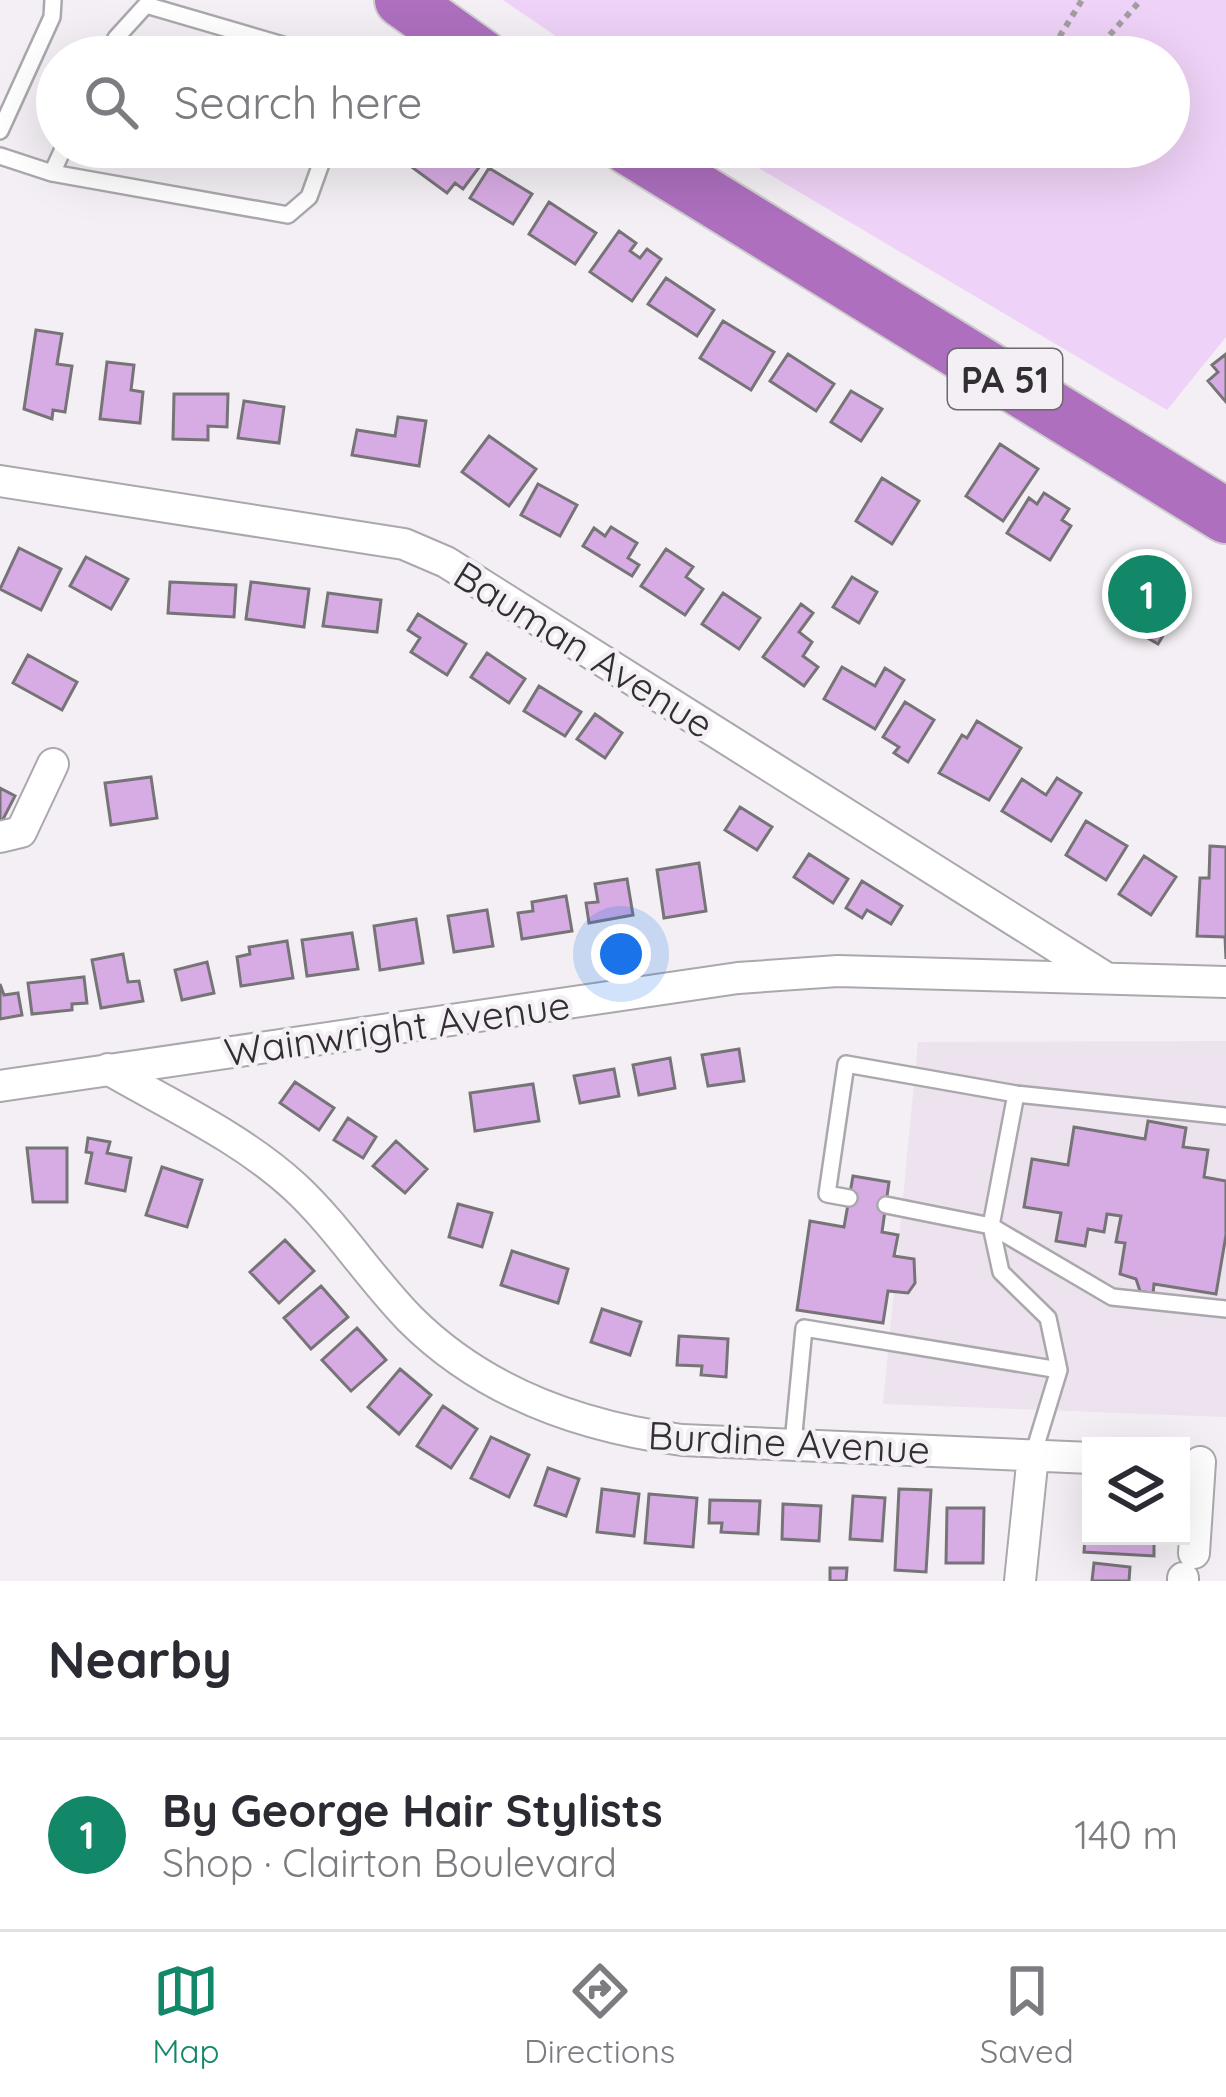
<!DOCTYPE html>
<meta charset="utf-8">
<style>
:root{--surface:#fff;--page:#f2f2f3;--text:#2b2b33;--muted:#7c7c81;--line:#e1e1e2;--accent:#128869}
body{margin:0;font-family:Quicksand,sans-serif;background:var(--page);color:var(--text)}
.controls{position:absolute;right:36px;bottom:36px;display:grid;overflow:hidden;border-radius:0px;box-shadow:0 12px 48px #0002}
.controls button{width:108px;height:108px;display:grid;place-items:center;padding:0;border:0;border-bottom:3px solid var(--line);background:var(--surface);color:var(--text);font:60px sans-serif}
.you{position:absolute;left:621px;top:954px;width:42px;height:42px;margin:-30px;border:9px solid #fff;border-radius:50%;background:#1a73e8;box-shadow:0 0 0 18px #1a73e833}
.badge{display:grid;place-items:center;width:78px;height:78px;border-radius:50%;background:var(--accent);color:#fff;font-size:39px;font-weight:700}
.pin{position:absolute;translate:-50% -50%;border:6px solid #fff;box-shadow:0 3px 12px #0006}
.list{margin:0;padding:0;list-style:none}
h2{display:flex;justify-content:space-between;align-items:center;height:156px;margin:0;padding:0 48px;font-size:51px}
h2 small{font-size:39px;font-weight:400;color:var(--muted)}
.list li{display:grid;grid-template-columns:78px 1fr auto;gap:36px;align-items:center;box-sizing:border-box;height:192px;padding:0 48px;border-top:3px solid var(--line)}
.list b{display:block;font-size:45px;white-space:nowrap}
.list p{margin:0;font-size:39px;white-space:nowrap;color:var(--muted)}
.list em{font-size:39px;font-style:normal;color:var(--muted)}
.icon{flex:none;width:66px;height:66px;fill:none;stroke:currentColor;stroke-width:2;stroke-linecap:round;stroke-linejoin:round}
.map{position:relative;flex:none;width:1226px;height:1581px;overflow:hidden}
.search{position:absolute;background:var(--surface);box-shadow:0 12px 48px #0002;left:36px;right:36px;top:36px;height:132px;display:flex;align-items:center;gap:30px;box-sizing:border-box;padding:0 42px;border-radius:66px;color:var(--muted);font-size:45px}
.sheet{height:348px;background:var(--surface)}
nav{display:flex;justify-content:space-around;align-items:center;box-sizing:border-box;height:168px;border-top:3px solid var(--line);background:var(--surface);font-size:33px;color:var(--muted)}
nav a{display:grid;justify-items:center;gap:6px}
nav .on{color:var(--accent)}
.map>svg:first-child{display:block}
.built{fill:#ece3ee}
.green{fill:#efd2f7}
.building{fill:#d7abe3;stroke:#777478;stroke-width:3}
.lines{fill:none;stroke-linecap:round;stroke-linejoin:round}
.lane-casing{stroke:#aba8ad;stroke-width:20}
.street-casing{stroke:#aba8ad;stroke-width:34}
.highway-casing{stroke:#cecdce;stroke-width:58}
.path{stroke:#a19ea1;stroke-width:6;stroke-dasharray:6 6;stroke-linecap:butt}
.lane{stroke:#fff;stroke-width:15}
.street{stroke:#fff;stroke-width:30}
.highway{stroke:#ad6fbe;stroke-width:54}
.labels{text-anchor:middle;dominant-baseline:central;stroke-width:9;stroke-linejoin:round;paint-order:stroke}
.shield{fill:#f3eff4;stroke:#6b696c;stroke-width:3}
.shield-label{font-size:36px;font-weight:bold;fill:#312f31}
.street-label{font-size:39px;fill:#312f31;stroke:#f3eff4}
</style>
<div class="map">
<svg width="1226" height="1581" viewBox="0 0 1226 1581">
<rect width="100%" height="100%" fill="#f3eff4"/>
<path class="built" d="M1226 1041V1417L883 1404 918 1042Z"/>
<path class="green" d="M503 0H1226V337L1167 410 723 147H1169V57H587Z"/>
<path class="building" d="M193 147H306L303 165 228 155V160L202 156 203 149Z
M423 147H450L457 152 460 147H471L486 158 463 189 455 183 447 193 409 165Z
M489 168 532 194 513 224 470 198Z
M549 202 596 233 575 264 529 234Z
M619 231 636 243 630 251 640 258 647 249 661 259 632 301 590 272Z
M666 278 714 310 697 336 648 304Z
M723 321 774 352 751 390 700 358Z
M36 330 62 334 57 364 72 366 65 412 53 410 52 419 24 409Z
M788 354 834 384 816 411 770 381Z
M1226 354V402L1208 381 1218 372 1212 365Z
M107 362 134 365 131 390 143 392 140 423 100 419Z
M851 391 882 409 861 441 831 422Z
M174 394H228L227 427 208 426V440L173 439Z
M244 401 284 407 279 443 238 438Z
M398 417 426 421 419 466 352 455 357 430 395 436Z
M489 436 536 469 509 506 462 472Z
M1000 444 1038 469 1003 521 966 496Z
M882 478 919 501 892 544 856 521Z
M538 484 577 505 560 536 521 515Z
M1044 493 1069 509 1062 520 1071 526 1050 560 1007 533 1029 498 1037 504Z
M611 527 637 543 628 558 639 565 632 576 583 546 594 528 605 536Z
M19 548 61 569 41 610 0 589Z
M666 549 693 567 686 577 703 589 685 615 641 586Z
M86 557 128 579 111 609 70 586Z
M1145 565 1190 591 1158 644 1113 618Z
M852 577 877 592 859 623 833 607Z
M170 582 236 585 234 617 168 613Z
M251 582 309 589 304 627 246 619Z
M328 593 381 600 377 632 323 626Z
M723 593 760 618 739 649 702 624Z
M801 604 813 613 799 632 812 642 803 656 818 667 804 686 763 657Z
M418 614 466 644 447 675 411 652 420 638 408 630Z
M487 653 525 679 509 703 471 677Z
M28 655 77 682 62 710 13 683Z
M842 667 875 686 885 668 904 680 875 729 824 699Z
M539 686 581 712 565 736 524 711Z
M905 702 934 720 908 762 894 753 899 747 883 737Z
M595 714 622 733 605 758 577 739Z
M977 721 1021 748 989 800 939 773 962 735 967 738Z
M151 777 157 818 111 825 105 783Z
M1057 778 1081 793 1051 841 1002 811 1022 779 1046 795Z
M0 788 15 796 0 825Z
M740 807 772 827 757 850 725 830Z
M1086 821 1127 846 1106 880 1066 855Z
M1210 846 1226 847V959L1225 937 1197 936 1200 878H1209Z
M809 854 848 879 833 903 794 877Z
M1144 856 1176 877 1151 915 1119 894Z
M699 863 706 911 664 918 657 870Z
M627 879 633 915 589 923 586 903 598 902 595 884Z
M862 881 902 906 891 924 867 910 862 918 846 908Z
M566 896 572 931 522 939 518 913 533 911 532 902Z
M487 910 493 946 454 952 448 916Z
M416 919 423 963 380 970 374 926Z
M352 933 358 969 307 976 302 940Z
M287 941 293 978 241 986 237 957 250 954 249 947Z
M123 954 128 982 139 981 143 1001 101 1008 92 960Z
M207 962 214 993 182 1000 175 970Z
M84 977 87 1003 72 1004V1010L32 1014 28 983Z
M0 984 4 995 18 993 22 1015 0 1019Z
M739 1049 744 1081 708 1086 702 1055Z
M670 1058 675 1088 639 1095 633 1065Z
M614 1069 619 1096 580 1103 574 1076Z
M295 1082 334 1108 319 1130 280 1103Z
M533 1084 539 1121 475 1131 470 1093Z
M348 1118 376 1137 363 1158 334 1140Z
M1148 1121 1186 1128 1183 1147 1208 1150 1204 1177 1226 1181V1235L1216 1294 1154 1284 1153 1294 1140 1291 1136 1279 1120 1274 1125 1243 1116 1242 1121 1216 1107 1214 1104 1232 1088 1229 1085 1246 1056 1241 1061 1213 1024 1207 1032 1159 1068 1165 1074 1127 1145 1139Z
M88 1138 110 1142 107 1153 131 1158 125 1191 86 1183 92 1153 86 1152Z
M396 1141 427 1169 405 1193 373 1166Z
M27 1148H67V1202H33Z
M162 1167 202 1180 187 1227 146 1215Z
M853 1176 889 1182 882 1232 898 1235 894 1256 914 1259 915 1283 908 1293 888 1291 883 1323 797 1310 810 1221 844 1227Z
M458 1204 492 1213 482 1247 449 1237Z
M285 1240 314 1271 279 1303 250 1272Z
M512 1251 568 1269 558 1303 501 1285Z
M321 1286 348 1317 311 1349 284 1318Z
M602 1309 641 1322 630 1355 591 1342Z
M357 1328 386 1360 351 1391 322 1360Z
M679 1336 728 1339 726 1377 701 1375 702 1366 677 1365Z
M400 1369 431 1395 399 1434 368 1407Z
M443 1406 477 1429 451 1468 417 1446Z
M491 1437 529 1455 509 1497 471 1478Z
M548 1468 579 1479 566 1516 535 1505Z
M602 1489 639 1494 634 1536 597 1532Z
M899 1489 931 1490 926 1572 895 1570Z
M649 1494 697 1498 693 1547 645 1543Z
M853 1496 885 1498 882 1541 850 1539Z
M710 1500 760 1501 758 1534 721 1532 722 1523H709Z
M783 1504 821 1506 819 1541 782 1539Z
M947 1508H984L983 1563H946Z
M1086 1522H1091V1536H1154V1556L1084 1552Z
M1094 1563 1130 1567 1129 1581H1092Z
M830 1568H847L846 1581H830Z"/>
<g class="lines">
<g class="lane-casing">
<path id="lane" d="M107 57 116 38 146 5 324 57
M0 131 52 17 53 0
M64 147 52 173 288 215 309 197 327 147
M0 156 52 173
M1016 1094 1226 1116
M849 1198 827 1194 846 1064 1016 1094 991 1226 1001 1272 1048 1318 1059 1370 1033 1455
M886 1205 991 1226 1112 1297 1226 1309
M793 1443 804 1328 1059 1370"/>
</g>
<g class="street-casing">
<path id="street" d="M0 481 404 544 446 562 1106 978
M0 837 21 832 53 764
M108 1069C170 1105 242 1138 295 1187 338 1227 369 1277 410 1319 483 1392 582 1427 682 1440L1091 1458
M0 1086 738 978 838 971 1226 982
M1194 1553 1200 1462
M1020 1581 1033 1455
M1183 1581V1578"/>
</g>
<g class="highway-casing">
<path id="highway" d="M402 0 482 57
M628 147 1226 516"/>
</g>
<path class="path" d="M1047 57 1082 0
M1082 57 1098 48 1141 0"/>
<use href="#lane" class="lane"/>
<use href="#street" class="street"/>
<use href="#highway" class="highway"/>
</g>
<g class="labels">
<rect class="shield" x="948" y="349" width="114" height="60" rx="9"/>
<g class="shield-label">
<text x="1005" y="379">PA 51</text>
</g>
<g class="street-label">
<text transform="translate(584 649) rotate(32)">Bauman Avenue</text>
<text transform="translate(397 1028) rotate(-8)">Wainwright Avenue</text>
<text transform="translate(789 1442) rotate(3)">Burdine Avenue</text>
</g>
</g>
</svg>
<div class="controls">
<button><svg class="icon" aria-label="layers" viewBox="0 0 24 24"><path d="M12 4l9 5-9 5-9-5zM3 14l9 5 9-5"/></svg></button>
</div>
<div class="you"></div>
<div class="pin badge" style="left:1147px;top:594px">1</div>
<div class="search"><svg class="icon" aria-label="search" viewBox="0 0 24 24"><circle cx="10" cy="10" r="6"/><path d="M15 15l6 6"/></svg>Search here</div>
</div>
<section class="sheet">
<h2>Nearby<small></small></h2>
<ul class="list">
<li><span class="badge">1</span><div><b>By George Hair Stylists</b><p>Shop · Clairton Boulevard</p></div><em>140 m</em></li>
</ul>
</section>
<nav>
<a class="on"><svg class="icon" aria-label="map" viewBox="0 0 24 24"><path d="M3 6l6-2 6 2 6-2v14l-6 2-6-2-6 2zM9 4v14M15 6v14"/></svg>Map</a>
<a><svg class="icon" aria-label="directions" viewBox="0 0 24 24"><path d="M12 3l9 9-9 9-9-9zM9 14v-3h6M13 9l2 2-2 2"/></svg>Directions</a>
<a><svg class="icon" aria-label="saved" viewBox="0 0 24 24"><path d="M7 4h10v16l-5-4-5 4z"/></svg>Saved</a>
</nav>
